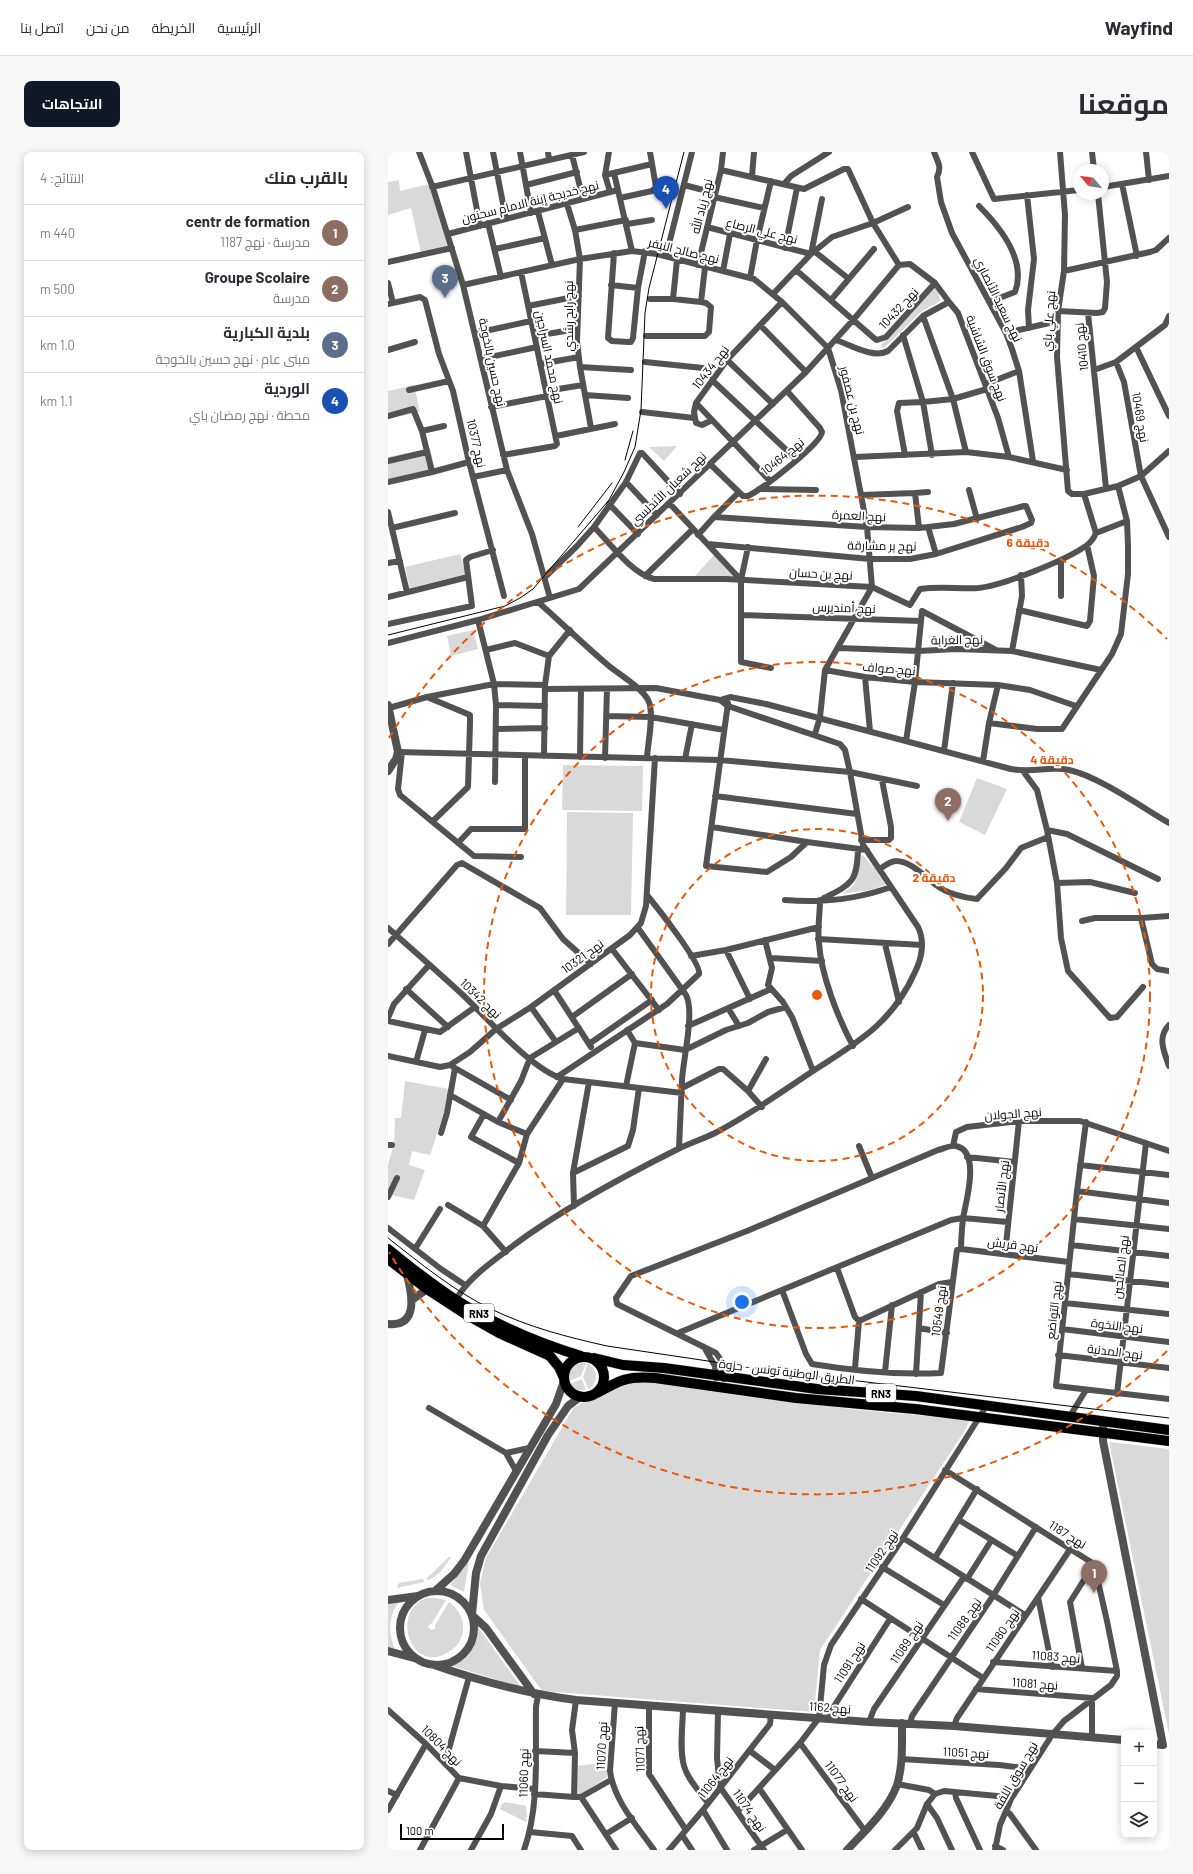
<!DOCTYPE html>
<html lang="ar">
<meta charset="utf-8">
<style>
:root{--surface:#fff;--page:#f7f7f7;--text:#2b2b33;--muted:#7c7c81;--line:#e1e1e2;--accent:#111827}
body{margin:0;font-family:Barlow,Cairo,sans-serif;background:var(--page);color:var(--text);direction:rtl}
.controls{position:absolute;right:12px;bottom:12px;display:grid;overflow:hidden;border-radius:8px;box-shadow:0 2px 10px #0003}
.controls button{width:36px;height:36px;display:grid;place-items:center;padding:0;border:0;border-bottom:1px solid var(--line);background:var(--surface);color:var(--text);font:20px sans-serif}
.compass{position:absolute;left:685px;top:12px;width:36px;height:36px;border-radius:50%;background:var(--surface);box-shadow:0 2px 10px #0003;rotate:299deg}
.scale{position:absolute;left:12px;bottom:10px;width:104px;box-sizing:border-box;padding-left:4px;border:2px solid #000;border-top:0;font-size:11px;line-height:14px;white-space:nowrap;color:#000;-webkit-text-stroke:3px #fff;paint-order:stroke}
.you{position:absolute;left:354px;top:1150px;width:14px;height:14px;margin:-10px;border:3px solid #fff;border-radius:50%;background:#1a73e8;box-shadow:0 0 0 6px #1a73e833}
.badge{display:grid;place-items:center;width:26px;height:26px;border-radius:50%;background:var(--accent);color:#fff;font-size:13px;font-weight:700}
.pin{position:absolute;translate:-50% -33px;filter:drop-shadow(0 1px 2px #0008)}
.pin::after{content:'';position:absolute;top:21px;width:14px;height:12px;background:inherit;clip-path:polygon(0 0,100% 0,50% 100%)}
.list{margin:0;padding:0;list-style:none}
h2{display:flex;justify-content:space-between;align-items:center;height:52px;margin:0;padding:0 16px;font-size:17px}
h2 small{font-size:13px;font-weight:400;color:var(--muted)}
.list li{display:grid;grid-template-columns:26px 1fr auto;gap:12px;align-items:center;box-sizing:border-box;height:56px;padding:0 16px;border-top:1px solid var(--line)}
.list b{display:block;font-size:15px;white-space:nowrap}
.list p{margin:0;font-size:13px;white-space:nowrap;color:var(--muted)}
.list em{font-size:13px;font-style:normal;color:var(--muted)}
.icon{flex:none;width:22px;height:22px;fill:none;stroke:currentColor;stroke-width:2;stroke-linecap:round;stroke-linejoin:round}
.map{position:relative;flex:none;width:781px;height:1698px;overflow:hidden;direction:ltr;border-radius:8px}
header{display:flex;align-items:center;gap:24px;box-sizing:border-box;height:56px;padding:0 20px;background:var(--surface);border-bottom:1px solid var(--line)}
header strong{font-size:19px}
nav{display:flex;gap:22px;margin-inline-start:auto;font-size:14px}
.intro{display:flex;align-items:center;justify-content:space-between;box-sizing:border-box;height:96px;padding:0 24px}
h1{margin:0;font-size:28px}
.button{padding:10px 18px;border-radius:8px;background:var(--accent);color:#fff;font-size:14px;font-weight:700}
main{display:flex;gap:24px;padding:0 24px}
aside{flex:1;background:var(--surface);border-radius:8px;box-shadow:0 2px 10px #0003}
.map>svg:first-child{display:block}
.green{fill:#d9d9d9}
.lines{fill:none;stroke-linecap:round;stroke-linejoin:round}
.trunk-casing{stroke:#dbdbdb;stroke-width:11}
.minor{stroke:#525252;stroke-width:6}
.tertiary{stroke:#525252;stroke-width:8}
.trunk{stroke:#000;stroke-width:10}
.tram{stroke:#000;stroke-width:1}
.ring{fill:none;stroke:#e8590c;stroke-width:2;stroke-dasharray:7 5}
.labels{text-anchor:middle;dominant-baseline:central;stroke-width:4;stroke-linejoin:round;paint-order:stroke}
.shield{fill:#fff;stroke:#4c4c4c;stroke-width:1}
.shield-label{font-size:11px;font-weight:bold;fill:#000}
.street-label{font-size:12px;fill:#000;stroke:#fff}
.centre{fill:#e8590c;stroke:#fff;stroke-width:2}
.ring-label{font-size:12px;text-anchor:middle;font-weight:bold;fill:#e8590c;stroke:#fff;stroke-width:4;stroke-linejoin:round;paint-order:stroke}
</style>
<header>
<strong>Wayfind</strong>
<nav><a>الرئيسية</a><a>الخريطة</a><a>من نحن</a><a>اتصل بنا</a></nav>
</header>
<div class="intro"><h1>موقعنا</h1><a class="button">الاتجاهات</a></div>
<main>
<div class="map">
<svg width="781" height="1698" viewBox="0 0 781 1698">
<rect width="100%" height="100%" fill="#fff"/>
<path class="green" d="M11 28 12 39 41 32 63 99 34 105 23 56 0 63V30Z
M547 134 551 140 552 149 533 160 495 197 493 193Z
M26 233 32 260 0 267V239Z
M289 294 276 309 261 295Z
M42 296 48 322 0 333V305Z
M72 402 79 422 22 436 17 415Z
M327 402 346 424H307Z
M85 478 90 497 63 504 59 484Z
M175 613 255 614 254 659 174 658Z
M589 626 619 637 597 683 571 670Z
M179 660 245 661 243 763H178Z
M474 702 487 717 497 733 482 738 454 742 466 733Z
M17 929 61 937 56 961 42 1003 24 999 21 1013 37 1018 26 1048 3 1043 0 1049V1013L6 991 7 966H13Z
M191 1211H198L193 1224 181 1229C179 1220 182 1214 191 1211Z
M200 1211C211 1219 210 1230 201 1238L195 1225Z
M194 1227 198 1238H188L182 1232Z
M243 1228H258L461 1257 582 1268 576 1280 432 1498 426 1560 154 1539 96 1458 92 1432 98 1406 186 1255Z
M721 1290 781 1297V1582Z
M61 1405H63C57 1414 50 1426 39 1428L38 1427Z
M81 1410 76 1440 62 1433Z
M35 1427 36 1430 9 1436 11 1431Z
M39 1446H48L58 1448 44 1471 40 1474 42 1478 47 1477V1473L61 1450C71 1457 76 1467 75 1479 74 1487 69 1495 62 1499 25 1526 0 1459 39 1446Z
M11 1450C0 1465 0 1481 7 1497L0 1495V1452Z
M90 1475 133 1535 61 1513C78 1506 88 1493 90 1475Z
M214 1611 219 1617V1625L193 1643 188 1644V1614Z
M117 1650 138 1654 139 1665 137 1667H139L138 1670 112 1657 114 1652Z"/>
<g class="lines">
<g class="trunk-casing">
<path id="trunk" d="M0 1097C22 1115 45 1133 68 1148 106 1172 150 1191 193 1204
M0 1107 39 1137 79 1163 111 1181 162 1204 171 1215 176 1226
M176 1225a20 20 0 1 1 40 0a20 20 0 1 1-40 0Z
M206 1206 235 1213 276 1216 429 1237 528 1244 781 1278
M209 1241C232 1228 239 1224 267 1226L408 1246 527 1257 781 1289"/>
</g>
<path class="minor" d="M31 0 45 36 75 133 119 318 144 382 162 446
M78 0 92 74
M105 0 118 67
M132 0 143 61
M160 0 161 8
M221 0 217 23 222 40
M546 0C550 11 554 14 549 25L553 50 564 81 618 181 624 197 631 219 645 309
M584 0 606 47 691 38
M672 0 677 63 676 119 670 159 669 205 680 339 684 342H696L730 334 753 324 781 299
M704 0 706 18
M758 0 761 28
M184 3 195 47
M333 18 416 37 456 17H460L485 71 511 113
M226 21 244 99
M217 23 264 12
M364 24 366 0
M396 32 403 24 441 0
M734 32 749 104
M138 33 189 20
M296 33 327 41
M44 35 196 0
M715 35 781 24
M639 43 646 107 640 158 641 176
M326 45 376 56
M232 46 264 39 268 35 262 0
M179 52 187 78 192 107 189 189 192 215 203 276
M591 54C612 75 639 108 627 140L601 150
M150 60 164 113
M100 71 113 125
M239 72 264 68
M319 75 423 102 434 47
M187 78 238 68
M60 82 230 38
M397 96 409 36
M107 97 157 86
M426 99 461 127
M226 101 220 186 224 189 240 190H243L245 186 250 136 257 99
M278 104 304 0
M0 110 64 96
M310 113 333 18 335 0
M335 119 342 82
M676 119 762 100 768 98 781 86
M362 126 369 88 383 29
M0 131 5 151
M547 131 561 150
M75 133 192 107 244 99 269 102 366 127 394 150 440 196 453 238 473 343
M223 133 250 136
M385 142 423 102 444 85 485 71 520 55
M262 147H285L313 150 317 115
M285 147 289 108
M443 148 486 97
M0 152 32 145 37 148 51 202 65 239 81 310 116 444
M140 154 191 144
M670 159 709 161 715 160 717 156 719 130 710 42
M700 161 718 336
M535 164 565 247 578 300
M372 173 418 220
M88 181 143 169
M618 181 670 169
M515 183 535 250 544 303
M147 184 189 177
M258 184H317L321 180 323 155 318 151 313 150
M448 188C463 193 485 207 500 199L535 164 561 150 570 161 610 266 621 305
M748 195 781 264
M0 198 27 190
M93 207 149 195
M339 208 385 252
M257 210 315 216 324 228 409 308
M728 210 736 230 753 324 781 385
M152 212 191 205
M192 215 243 218
M706 218 728 210 777 173 781 164
M598 232 631 219
M21 238 61 229
M158 239 195 233
M197 243 240 246
M308 251 306 260 308 271 314 273 324 268
M103 255 159 244
M254 260 306 266
M0 264 25 257 34 279 44 320 81 310
M34 279 56 274
M168 284 227 272
M115 303 167 294 169 292 133 120
M517 303 509 259 511 251 535 250 565 247 599 237
M467 305 578 300 621 305 679 318
M0 309 39 300
M322 312 355 344H360C373 338 433 292 434 280L432 276 399 239
M85 325 119 318
M382 329 308 251 339 208 394 150
M0 330 44 320
M238 330 269 363
M371 337 428 338
M581 338 589 367
M292 342 254 301H252L238 330 206 375C222 391 243 421 266 427H338L484 435 522 453 532 437C551 434 571 437 590 436 614 434 681 407 699 393 703 390 706 386 708 381L739 369
M696 342 708 381
M221 352 250 382
M282 352 353 428
M0 360 19 440
M326 365 351 340
M540 375 548 402
M4 376 67 361
M531 376 527 341 540 340
M310 383 326 365 479 375 531 376 566 372 636 354H638L644 368 643 371 634 375 548 402 522 407H482L320 392
M360 395 353 428V510L383 516
M673 408V444
M0 411 12 409
M257 424 305 377
M157 425 189 394 206 375
M0 445 80 425
M150 450C174 471 196 493 221 514 232 523 256 537 261 550 266 563 260 591 259 605
M631 458 699 474 702 469 706 424 699 393
M353 463 533 469 534 459 608 498
M90 468 106 532 108 553 107 630
M0 472 84 454 78 408 82 405 105 398
M0 491 90 468 191 437 418 220 466 167 511 113 522 112 547 131 498 185 489 188 487 187 408 118
M450 496 531 499 568 497 624 499 713 518
M98 498 127 491 161 504 182 478
M624 499 634 444 633 423
M437 518 477 525 527 530 610 533 642 538 688 554
M477 525 482 579
M39 545 82 563V571L80 635 45 669
M332 548 342 545 378 552 623 617C644 621 662 614 681 618 710 624 755 656 781 671
M340 551 318 714 379 720 403 705 419 690
M108 553 157 554
M1 556 39 545 106 532 157 533
M219 564 263 565 336 578
M601 571 649 577H674L724 502 733 482 740 422V393L739 369 730 334
M108 577 157 576
M427 582 432 565 437 518 484 435 479 375 473 343 527 341
M518 589 527 530 533 469
M556 599 565 531
M10 600 332 608 462 620 529 634
M14 600 10 637 12 643 86 704 133 705
M156 604 157 533 161 504
M192 605 193 538
M217 606 219 537
M297 607 304 572
M595 609 601 571 610 533
M635 619 649 638 659 678 669 731 673 786 680 819 722 866 729 865 755 835
M327 644 469 662
M324 675 419 690 479 698
M659 678 679 682 770 727
M473 688H501L503 686V675L494 628
M70 691 83 677H137V604
M492 717C496 714 502 709 508 709 523 709 537 725 548 733 558 741 576 746 589 747L618 716 633 696 660 685
M669 731 702 730 747 741
M436 746C464 732 469 730 470 697
M397 748C432 751 470 747 503 735
M432 748C432 762 429 778 431 791 433 823 450 866 465 894
M753 766 764 812 769 817 781 819
M694 769 707 766H753L781 764
M0 776C25 798 50 820 75 843 99 866 144 918 175 927L294 941
M250 776 298 843C307 860 295 908 294 928 293 951 292 973 291 996
M430 787 534 793
M377 788 384 816 380 833 395 850 404 865 425 919
M0 792 69 713 74 711 152 756 175 787 203 812
M497 792 511 850
M224 797 271 858
M338 798 362 847
M303 804 338 798 431 775
M383 806 434 809
M18 837 60 875
M166 838 203 895
M143 855 168 890
M340 856 351 874
M184 865 244 822
M0 866 6 852 41 813
M0 869 52 880 87 855
M781 873C769 885 776 900 781 914
M300 874 383 837
M239 878 247 891 297 898 338 878 360 871 380 860 398 855
M201 892 264 848
M0 904 52 915 62 913 82 900 108 877 143 855 242 783 253 771 258 754 267 606
M28 910 37 878
M67 916 123 948
M169 925 279 852 311 822C314 812 268 754 259 743
M238 934 247 891
M294 936 331 917H335L360 939 374 955
M360 939 378 907
M62 943 110 970 139 982
M96 962 83 985 131 1011
M110 970 133 929 142 906 191 876
M698 970 689 1039 668 1234 781 1247
M53 981 59 961 67 916 62 913
M0 993H4
M471 994 484 1026
M565 994 568 980 579 975 631 969H692L781 999
M579 1005 627 1010
M692 1013 781 1023
M185 1021 240 994 245 978 251 936
M689 1039 781 1051
M0 1045 9 1026
M60 1053 95 1074
M186 1054 185 1021 201 930
M686 1067 781 1077
M0 1076 53 1117 77 1133
M683 1093 781 1104
M27 1097 52 1057
M118 1100 95 1074 131 1011 139 982 175 927
M617 1102 631 969
M449 1116 467 1165 471 1169 551 1132 564 1130
M680 1122 781 1133
M394 1138 418 1202 424 1212C466 1219 510 1223 553 1221L569 1098 573 1097 681 1110
M68 1148C80 1125 106 1109 126 1093 174 1057 236 1024 290 997 302 991 315 987 327 981 360 964 389 943 419 923 466 892 503 874 527 820 534 806 537 789 530 775L475 693 462 620 457 598 452 592 340 554 332 548 268 536 157 537
M677 1151 781 1162
M531 1176 559 1181
M674 1177 781 1190
M290 1181 563 1068 575 1066 620 1070
M316 1195 327 1214 328 1226
M670 1203 781 1216
M467 1216 471 1169
M497 1220 504 1153
M528 1222 533 1140
M336 1227 335 1211 328 1201 229 1152 228 1146 243 1124 359 1079 550 998C555 997 562 993 568 994 593 999 578 1050 575 1066 574 1076 573 1086 573 1097
M729 1242 758 991
M41 1256 118 1301
M682 1264 698 1238
M557 1318 706 1412 719 1469 729 1519V1524L723 1533 676 1569 664 1583 623 1647 612 1673 607 1698
M128 1319 118 1301 141 1296
M571 1368 630 1404
M515 1386 637 1463
M547 1406 589 1337
M494 1415 556 1453
M579 1427 603 1389
M650 1445 664 1515
M473 1447 595 1526
M605 1510 729 1519
M694 1516 682 1450 706 1412
M588 1537 704 1546V1585
M188 1548 184 1578 187 1601 186 1645H193L228 1698
M227 1551 222 1619C226 1649 250 1675 266 1698
M261 1553V1622L298 1678
M295 1555C295 1574 291 1596 296 1614 300 1628 312 1640 320 1651
M0 1558 38 1592 71 1626 113 1634 146 1637
M330 1559 329 1606 332 1635 376 1698
M441 1567 443 1559 502 1467
M481 1570 486 1557 576 1425
M522 1572 524 1564 605 1444 648 1375
M566 1574 569 1566 683 1396
M412 1591 477 1679
M147 1599 187 1601
M362 1599 387 1618
M513 1607 611 1613 636 1616 640 1618
M57 1611 81 1525
M509 1632 541 1638 547 1642 556 1639 620 1645 623 1647
M371 1636 414 1698
M0 1639 9 1643
M567 1640 568 1646 592 1698
M146 1642 186 1645
M193 1645 223 1628
M539 1652 549 1666 564 1698
M0 1658 38 1592
M315 1658 339 1698
M350 1659 412 1591 431 1566 436 1513 443 1493 515 1386 599 1253
M618 1659 622 1662 648 1698
M142 1680 184 1684 193 1698
M526 1681 534 1698
M218 1682 244 1666
M294 1683 304 1698
M607 1694 615 1698
M32 1698 71 1626
M83 1698 103 1662 113 1634
M136 1698C152 1653 147 1602 148 1555L150 1543
M281 1698 315 1658 382 1572 383 1562
M366 1698 399 1678
M507 1698 529 1676 539 1652 547 1642"/>
<path class="tertiary" d="M0 553 10 600 8 607 0 619
M24 1148 39 1137
M0 1172C31 1175 24 1142 19 1123
M715 1275V1289L775 1593 766 1592
M12 1476a37 37 0 1 1 74 0a37 37 0 1 1-74 0Z
M47 1439 66 1422 76 1409 168 1252 176 1229
M0 1448 30 1444
M84 1462 88 1421 93 1404 160 1283 180 1254 192 1245
M85 1464 98 1476 146 1542
M0 1499 26 1506
M46 1513C92 1529 139 1542 188 1548L481 1570 566 1574 736 1588
M459 1698C477 1679 500 1658 509 1633 515 1614 514 1591 514 1571"/>
<use href="#trunk" class="trunk"/>
<path class="tram" d="M237 308 245 279
M190 375 224 331
M0 483 117 454 132 446 145 437 221 348 236 320 247 295 253 258 257 161 261 136 296 0
M0 1086C32 1111 66 1139 103 1157 140 1175 179 1185 219 1194L394 1220 781 1266
M39 1123 69 1145 98 1161"/>
</g>
<g class="ring">
<circle cx="429" cy="843" r="166"/>
<circle cx="429" cy="843" r="333"/>
<path d="M779 1199A499 499 0 0 1 1 1100M1 586A499 499 0 0 1 779 487"/>
</g>
<g class="labels">
<g class="shield">
<rect x="76" y="1152" width="30" height="18" rx="3"/>
<rect x="478" y="1232" width="30" height="18" rx="3"/>
</g>
<g class="shield-label">
<text x="91" y="1161">RN3</text>
<text x="493" y="1241">RN3</text>
</g>
<g class="street-label">
<text transform="translate(142 49) rotate(-14)">نهج خديجة إبنة الامام سحنون</text>
<text transform="translate(313 54) rotate(-76)">نهج زياد الله</text>
<text transform="translate(374 78) rotate(14)">نهج علي الرصاع</text>
<text transform="translate(296 98) rotate(14)">نهج صالح النيفر</text>
<text transform="translate(611 147) rotate(64)">نهج سعيد الأنصاري</text>
<text transform="translate(510 156) rotate(-47)">نهج 10432</text>
<text transform="translate(180 164) rotate(-90)">نهج رابح رشدي</text>
<text transform="translate(660 169) rotate(-86)">نهج علي باي</text>
<text transform="translate(693 195) rotate(-96)">نهج 10410</text>
<text transform="translate(162 205) rotate(78)">نهج محمد السراجين</text>
<text transform="translate(599 206) rotate(69)">نهج سوق الشاشية</text>
<text transform="translate(105 210) rotate(78)">نهج حسين بالخوجة</text>
<text transform="translate(322 215) rotate(-52)">نهج 10434</text>
<text transform="translate(465 248) rotate(76)">نهج بن عصفور</text>
<text transform="translate(753 265) rotate(80)">نهج 10469</text>
<text transform="translate(89 291) rotate(77)">نهج 10377</text>
<text transform="translate(394 304) rotate(-39)">نهج 10464</text>
<text transform="translate(280 336) rotate(-44)">نهج شعبان الأندلسي</text>
<text transform="translate(471 363) rotate(3)">نهج العمرة</text>
<text transform="translate(494 393) rotate(1)">نهج بر مشارقة</text>
<text transform="translate(433 421) rotate(3)">نهج بن حسان</text>
<text transform="translate(456 455) rotate(2)">نهج أمنديرس</text>
<text transform="translate(569 487) rotate(-1)">نهج الغرابة</text>
<text transform="translate(501 516) rotate(5)">نهج صواف</text>
<text transform="translate(194 804) rotate(-36)">نهج 10321</text>
<text transform="translate(93 846) rotate(44)">نهج 10342</text>
<text transform="translate(625 961) rotate(-4)">نهج الجولان</text>
<text transform="translate(613 1034) rotate(-83)">نهج الأنصار</text>
<text transform="translate(625 1092) rotate(7)">نهج قريش</text>
<text transform="translate(732 1115) rotate(-83)">نهج الصالحين</text>
<text transform="translate(665 1158) rotate(-83)">نهج التواضع</text>
<text transform="translate(550 1159) rotate(-83)">نهج 10549</text>
<text transform="translate(729 1173) rotate(7)">نهج النخوة</text>
<text transform="translate(727 1199) rotate(7)">نهج المدنية</text>
<text transform="translate(399 1219) rotate(7)">الطريق الوطنية تونس - حزوة</text>
<text transform="translate(680 1382) rotate(32)">نهج 1187</text>
<text transform="translate(493 1399) rotate(-56)">نهج 11092</text>
<text transform="translate(576 1467) rotate(-55)">نهج 11088</text>
<text transform="translate(614 1478) rotate(-56)">نهج 11080</text>
<text transform="translate(518 1490) rotate(-56)">نهج 11089</text>
<text transform="translate(668 1504) rotate(4)">نهج 11083</text>
<text transform="translate(461 1510) rotate(-57)">نهج 11091</text>
<text transform="translate(647 1531) rotate(4)">نهج 11081</text>
<text transform="translate(442 1555) rotate(4)">نهج 1162</text>
<text transform="translate(54 1593) rotate(45)">نهج 10804</text>
<text transform="translate(213 1594) rotate(-87)">نهج 11070</text>
<text transform="translate(251 1597) rotate(-92)">نهج 11071</text>
<text transform="translate(578 1600) rotate(3)">نهج 11051</text>
<text transform="translate(135 1621) rotate(-89)">نهج 11060</text>
<text transform="translate(627 1623) rotate(-60)">نهج سوق اللفة</text>
<text transform="translate(327 1625) rotate(-52)">نهج 11064</text>
<text transform="translate(454 1629) rotate(54)">نهج 11077</text>
<text transform="translate(362 1658) rotate(55)">نهج 11074</text>
</g>
</g>
<circle cx="429" cy="843" r="6" class="centre"/>
<g class="ring-label">
<text x="640" y="395">6 دقيقة</text>
<text x="664" y="612">4 دقيقة</text>
<text x="546" y="730">2 دقيقة</text>
</g>
</svg>
<div class="controls">
<button>+</button>
<button>−</button>
<button><svg class="icon" aria-label="layers" viewBox="0 0 24 24"><path d="M12 4l9 5-9 5-9-5zM3 14l9 5 9-5"/></svg></button>
</div>
<svg class="compass" viewBox="-18 -18 36 36"><path d="M0-13l5 13h-10z" fill="#e53935"/><path d="M0 13l5-13h-10z" fill="#7c7c81"/></svg>
<div class="scale">100 m</div>
<div class="you"></div>
<div class="pin badge" style="left:706px;top:1441px;background:#8d6e63">1</div>
<div class="pin badge" style="left:560px;top:669px;background:#8d6e63">2</div>
<div class="pin badge" style="left:57px;top:146px;background:#5c6f8a">3</div>
<div class="pin badge" style="left:278px;top:57px;background:#1a4fb4">4</div>
</div>
<aside>
<h2>بالقرب منك<small>النتائج: 4</small></h2>
<ul class="list">
<li><span class="badge" style="background:#8d6e63">1</span><div><b>centr de formation</b><p>مدرسة · نهج 1187</p></div><em>440 m</em></li>
<li><span class="badge" style="background:#8d6e63">2</span><div><b>Groupe Scolaire</b><p>مدرسة</p></div><em>500 m</em></li>
<li><span class="badge" style="background:#5c6f8a">3</span><div><b>بلدية الكبارية</b><p>مبنى عام · نهج حسين بالخوجة</p></div><em>1.0 km</em></li>
<li><span class="badge" style="background:#1a4fb4">4</span><div><b>الوردية</b><p>محطة · نهج رمضان باي</p></div><em>1.1 km</em></li>
</ul>
</aside>
</main>
